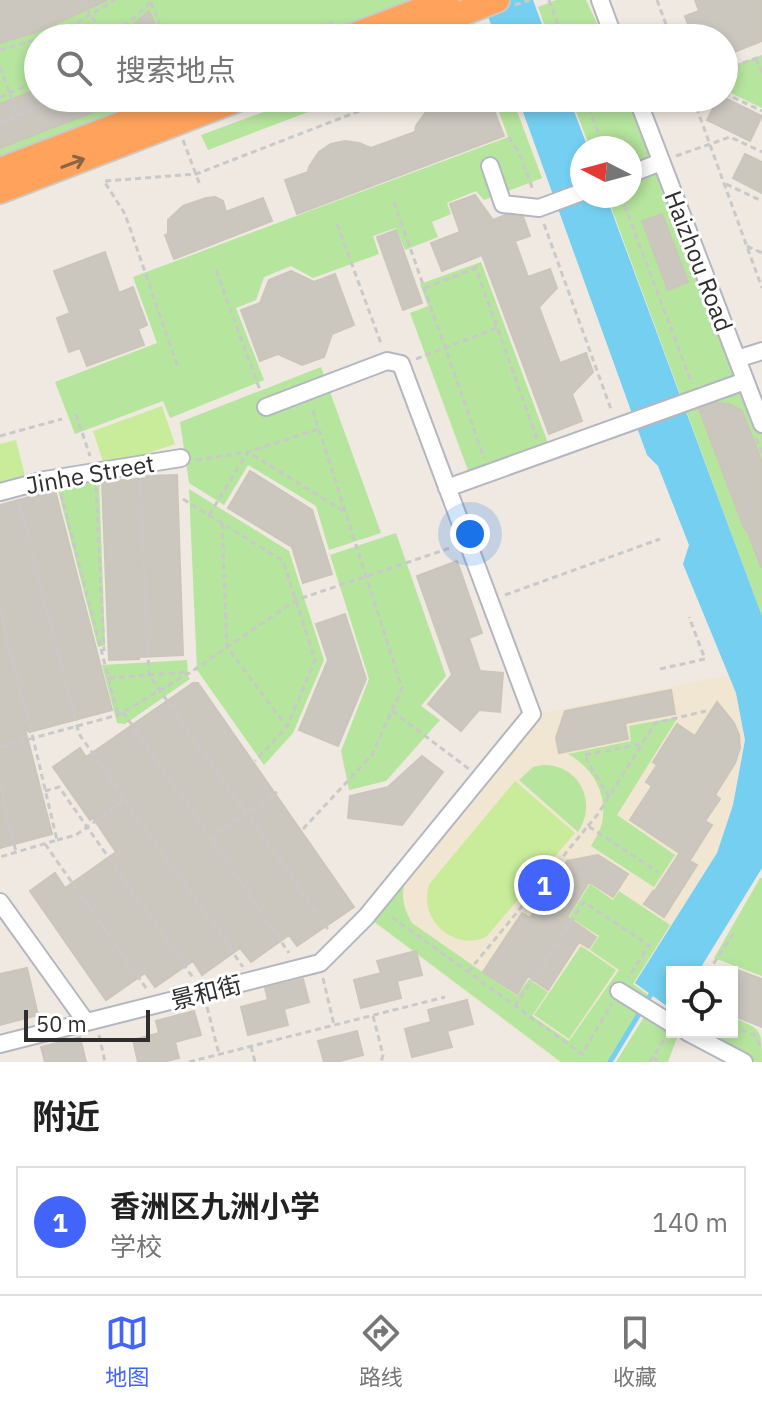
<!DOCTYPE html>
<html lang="zh">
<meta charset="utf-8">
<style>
:root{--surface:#fff;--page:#f2f2f2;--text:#222;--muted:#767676;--line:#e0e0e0;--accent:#4264fb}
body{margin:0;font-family:"IBM Plex Sans","Noto Sans SC",sans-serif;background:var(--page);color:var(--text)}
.controls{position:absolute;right:24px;bottom:24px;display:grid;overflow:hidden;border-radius:0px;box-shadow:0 4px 12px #0003}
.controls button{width:72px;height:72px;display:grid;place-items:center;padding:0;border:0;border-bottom:2px solid var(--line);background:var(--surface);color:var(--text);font:40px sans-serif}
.compass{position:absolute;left:570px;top:136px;width:72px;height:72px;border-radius:50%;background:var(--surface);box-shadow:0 4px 12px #0003;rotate:276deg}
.scale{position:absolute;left:24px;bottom:20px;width:126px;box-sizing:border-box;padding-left:8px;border:4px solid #2e2e2e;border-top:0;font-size:22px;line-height:28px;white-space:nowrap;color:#2e2e2e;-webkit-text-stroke:6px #fff;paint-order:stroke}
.you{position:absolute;left:470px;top:534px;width:28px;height:28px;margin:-20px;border:6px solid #fff;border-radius:50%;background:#1a73e8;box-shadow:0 0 0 12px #1a73e833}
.badge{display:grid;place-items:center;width:52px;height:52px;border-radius:50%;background:var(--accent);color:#fff;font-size:26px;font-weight:700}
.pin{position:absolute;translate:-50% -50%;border:4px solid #fff;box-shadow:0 2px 8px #0006}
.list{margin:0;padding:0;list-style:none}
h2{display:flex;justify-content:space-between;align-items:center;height:104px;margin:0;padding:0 32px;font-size:34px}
h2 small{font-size:26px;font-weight:400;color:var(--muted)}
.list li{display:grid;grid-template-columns:52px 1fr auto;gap:24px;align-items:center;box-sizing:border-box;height:112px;margin:0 16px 16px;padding:0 16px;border:2px solid var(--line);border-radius:0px}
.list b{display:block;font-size:30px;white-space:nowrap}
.list p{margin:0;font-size:26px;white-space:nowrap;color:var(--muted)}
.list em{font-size:26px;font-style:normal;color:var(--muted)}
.icon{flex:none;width:44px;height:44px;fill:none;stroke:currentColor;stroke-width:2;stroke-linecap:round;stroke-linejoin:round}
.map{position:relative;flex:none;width:762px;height:1062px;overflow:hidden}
.search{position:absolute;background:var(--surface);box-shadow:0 4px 12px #0003;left:24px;right:24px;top:24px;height:88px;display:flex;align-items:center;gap:20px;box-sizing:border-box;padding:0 28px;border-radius:44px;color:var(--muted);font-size:30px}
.sheet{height:232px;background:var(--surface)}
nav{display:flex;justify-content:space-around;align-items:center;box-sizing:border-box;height:112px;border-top:2px solid var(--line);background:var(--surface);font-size:22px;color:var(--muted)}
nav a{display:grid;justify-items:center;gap:4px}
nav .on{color:var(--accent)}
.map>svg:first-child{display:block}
.education{fill:#f0e6d1}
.green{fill:#b6e59e}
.pitch{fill:#c9ec9a}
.water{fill:#75cff0}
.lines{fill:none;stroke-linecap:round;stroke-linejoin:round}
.stream{stroke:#75cff0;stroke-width:5}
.building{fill:#cbc7bf;stroke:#cbc5ba;stroke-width:2}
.minor-casing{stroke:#b4b7c1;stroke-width:20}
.highway-casing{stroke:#c9c9c9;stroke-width:28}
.path{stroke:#c9c9c9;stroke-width:3;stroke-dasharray:6 4;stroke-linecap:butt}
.minor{stroke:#fff;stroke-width:16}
.highway{stroke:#ffa35c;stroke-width:24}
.oneway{stroke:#8c6343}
.labels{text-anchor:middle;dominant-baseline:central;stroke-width:6;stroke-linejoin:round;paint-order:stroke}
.street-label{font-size:24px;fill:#2e2e2e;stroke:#fff}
</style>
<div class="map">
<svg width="762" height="1062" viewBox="0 0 762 1062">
<rect width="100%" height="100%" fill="#efe9e1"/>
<path class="education" d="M729 675 736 693 745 740 733 805 717 853 635 983 650 995 610 1062H559L366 917 533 715Z"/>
<path class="green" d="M0 0H433L334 38H38V98H177L0 165Z
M556 0H586L604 38H549L538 7Z
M762 55V108L724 90V69Z
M302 98H345L208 150 201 135Z
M494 98H512L542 178 484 200 476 191 447 203 451 214 432 222 438 237 405 250 396 228 373 236 379 254 313 278 291 266 264 277 256 300 236 308 264 380 170 418 163 401 75 434 55 382 157 343 133 277 508 137Z
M571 98H632L762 425V616L607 196H630V148H590Z
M481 262 548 443 469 473 410 313 428 306 420 284Z
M321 367 381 533 329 550 316 506 248 465 224 505 189 483 180 422Z
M99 475 105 646 98 647 56 482Z
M189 489 289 551 324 660 293 733 264 765 197 670Z
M396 533 446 676 421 706 440 720 386 781 349 790 341 751 369 679 330 555Z
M187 660 188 676 190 679 125 724 117 723 102 665Z
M678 717 617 815 675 855 654 887 591 846C595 839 600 831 602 823 608 794 593 768 568 754L631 741 629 726Z
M543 765C579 764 598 802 578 832L519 780 533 767Z
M760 878H762V976L714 958Z
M400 879 404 885C401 900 405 910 412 923L517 996 529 979 548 992 532 1016 569 1041 619 970 590 950 599 936 569 917 590 884 613 900 619 891 670 925 633 984 648 995 608 1062H561L368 917Z
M581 946 616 970 569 1039 534 1015Z
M646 1014 678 1035 668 1062H616Z
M732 1017C762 1030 762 1028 762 1062H756L699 1032H732Z"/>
<path class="pitch" d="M162 406 175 444 105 468 93 431Z
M16 440 25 476 0 483V444Z
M515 781 575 833 486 937C454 952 416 918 430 883Z"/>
<path class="water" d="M482 0H533L547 38H496Z
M518 98H569L588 148H582V196H606L762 616V868L698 972H672V1010L635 983 717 853 733 805 745 740 736 693 683 564 689 545 658 466 647 455Z"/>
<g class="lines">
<path class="stream" d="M610 1062 653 991"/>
</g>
<path class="building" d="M0 0H107L40 31 0 43Z
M695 0H762V41L724 56V38H663L662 36 689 27 685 16 699 11Z
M149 11 160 38H118Z
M38 89V98L127 99 0 148V104Z
M718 98H725L762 116 750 141 707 120Z
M451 101 466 103 478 108 491 103 504 136 297 214 285 180 308 172 309 167 319 152 331 144 345 141 359 143 371 148 415 132 416 126 426 112 438 104Z
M745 154 762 162V193L733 178Z
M475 195 493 220 505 215 523 217 530 236 515 241 528 277 550 269 557 288 539 307 560 363 586 353 593 372 572 394 582 421 549 434 482 255 442 271 431 243 460 232 450 204Z
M215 197 223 201 226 212 263 198 272 221 174 259 165 235 168 234V220L183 206 206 198Z
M662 214 688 282 668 290 642 221Z
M396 230 422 303 403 310 377 237Z
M105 252 119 293 133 287 147 325 138 329 144 345 87 366 80 348 69 352 57 318 70 313 54 271Z
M291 271 314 282 335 274 354 325 332 334 324 357 302 365 278 354 260 361 241 310 260 303 269 280Z
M716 403 729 404 742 411 762 463V566L761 567 747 530H745L699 409Z
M250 471 312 510 332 574 303 583 292 547 228 508Z
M177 475 183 655 139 657V659L109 660 102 482 147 478 146 476Z
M55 490 112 710 29 732 24 725 52 834 0 848V505Z
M457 561 482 633 469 638 480 671 503 673 500 712 479 710 461 731 428 704 452 675 417 576Z
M345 614 366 679 338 746 299 730 328 660 316 624Z
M193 683H198L354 907 297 946 289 935 251 962 240 948 202 975 193 961 155 987 145 973 106 1000 30 891 55 873 65 888 116 852 93 818 90 820 53 767 80 748 86 757Z
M671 690 675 714 625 723 628 739 559 753 556 738 565 711Z
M717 702 734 723 739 735 740 748 735 763 715 795 720 799 705 821 712 825 690 860 630 820 652 786 646 782 657 765 653 762 677 724 695 736Z
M422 756 443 772 402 825 348 818 350 796 388 787Z
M679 854 697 865 664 917 644 904 653 891 654 892Z
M598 855 628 874 613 897 589 882 567 917 596 937 589 948 579 942 548 990 528 976 517 994 483 972 522 913 530 918 567 861Z
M416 951 422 975 397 981 401 998 361 1008 354 980 381 973 377 961Z
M27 968 38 1015 0 1025V974Z
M732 968 762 979V1027L732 1015Z
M303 979 309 1002 284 1009 288 1025 248 1035 241 1007 268 1000 265 988Z
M467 1000 473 1024 447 1031 452 1047 412 1057 405 1029 431 1022 428 1010Z
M194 1011 201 1035 175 1042 179 1058 163 1062H138L133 1040 159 1033 156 1021Z
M357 1031 363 1055 336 1062H324L318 1041Z
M80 1037 86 1062H45L41 1047Z"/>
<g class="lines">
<g class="minor-casing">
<path id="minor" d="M600 0 614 38
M637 98 762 424
M490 166 503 204 539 208 582 192
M630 174 661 162
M737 359 762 351
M447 488 745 381
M0 492 45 480 181 458
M0 902 86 1022
M619 991 672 1024
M687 1032 744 1062
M0 1044 320 963 366 917 532 714 401 364 387 361 266 407"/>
</g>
<g class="highway-casing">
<path id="highway" d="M347 38 447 0
M397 38 497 0
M0 170 190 98
M0 191 241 98"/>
</g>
<path class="path" d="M81 0 106 38
M549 0 563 38
M657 0 671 38
M151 2 165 38
M515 5 530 0
M40 38 73 25 115 0
M107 38 136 16 153 0
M292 38 333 22
M0 50 38 39
M756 58 762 73
M0 67 18 116
M724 70 762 56
M724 93 762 111
M0 97 38 81
M585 98 604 148
M693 98 762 288
M260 102 272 98
M0 123 62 98
M509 137 521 157 533 190
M183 140 200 185
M676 156 730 137 762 152
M726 184 762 201
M621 196 692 384
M394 202 484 458
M337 224 382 346
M544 224 612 412
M747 246 762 253
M216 270 260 390
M425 288 476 268 537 439
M416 359 497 328
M177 365 125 214 104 181 196 174 393 98
M76 414 90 456
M0 436 62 419
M756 438 762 453
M196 460 248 452 318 429
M140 480 149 675 329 931
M96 487 104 651
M61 494 118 715
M183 499 283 561 315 660 287 727 255 761
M19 502 79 734 243 967
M209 515 248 452 345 512
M222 523 227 647 287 727
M505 595 660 539
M0 609 33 738 57 840 0 857
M660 669 705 659 689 617
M109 678 188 672
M392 711 469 769
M123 712 289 953
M0 747 118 715 191 672 296 600 453 547
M0 786 16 852
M45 791 59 787 194 979
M609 797 584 755 642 744
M588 826 598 814 655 723 706 711
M303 829 372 755 402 688 312 408
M210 839 277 792
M57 840 76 835 125 800
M45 844 148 991
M392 917 582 1054 612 1003
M468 972 588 826 658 872
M708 972 736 930
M323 978 334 1025
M515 1006 584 902 649 945 629 977
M207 1007 219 1054
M373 1016 383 1055 381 1062
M732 1026 754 1035 762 1049
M99 1035 105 1062
M251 1046 255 1062
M653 1058 660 1062
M189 1062 445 997
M650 1062 665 1038"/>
<use href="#minor" class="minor"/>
<use href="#highway" class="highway"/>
</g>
<defs><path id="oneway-shaft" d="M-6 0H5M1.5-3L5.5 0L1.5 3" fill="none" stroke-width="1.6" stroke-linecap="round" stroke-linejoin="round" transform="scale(2)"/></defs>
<use class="oneway" href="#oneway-shaft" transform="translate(73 163) rotate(-21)"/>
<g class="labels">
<g class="street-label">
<text transform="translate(699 261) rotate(69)">Haizhou Road</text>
<text transform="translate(90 474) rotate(-10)">Jinhe Street</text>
<text transform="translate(206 992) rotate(-14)">景和街</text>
</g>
</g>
</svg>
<div class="controls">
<button><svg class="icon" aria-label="locate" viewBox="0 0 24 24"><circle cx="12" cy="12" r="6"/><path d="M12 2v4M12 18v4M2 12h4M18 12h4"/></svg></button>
</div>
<svg class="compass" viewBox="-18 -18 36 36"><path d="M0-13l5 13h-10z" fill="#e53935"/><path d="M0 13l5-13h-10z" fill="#767676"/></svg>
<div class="scale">50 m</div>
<div class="you"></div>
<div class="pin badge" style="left:544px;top:885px">1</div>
<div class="search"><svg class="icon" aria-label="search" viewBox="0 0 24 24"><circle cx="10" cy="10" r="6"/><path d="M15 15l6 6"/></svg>搜索地点</div>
</div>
<section class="sheet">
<h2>附近<small></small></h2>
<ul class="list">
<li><span class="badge">1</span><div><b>香洲区九洲小学</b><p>学校</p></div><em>140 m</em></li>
</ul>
</section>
<nav>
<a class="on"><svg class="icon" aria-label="map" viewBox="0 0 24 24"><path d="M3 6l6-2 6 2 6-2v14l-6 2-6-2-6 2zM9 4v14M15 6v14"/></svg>地图</a>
<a><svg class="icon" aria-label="directions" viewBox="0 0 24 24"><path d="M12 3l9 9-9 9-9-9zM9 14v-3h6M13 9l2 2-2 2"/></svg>路线</a>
<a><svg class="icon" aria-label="saved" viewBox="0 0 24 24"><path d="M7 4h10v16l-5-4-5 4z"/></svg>收藏</a>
</nav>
